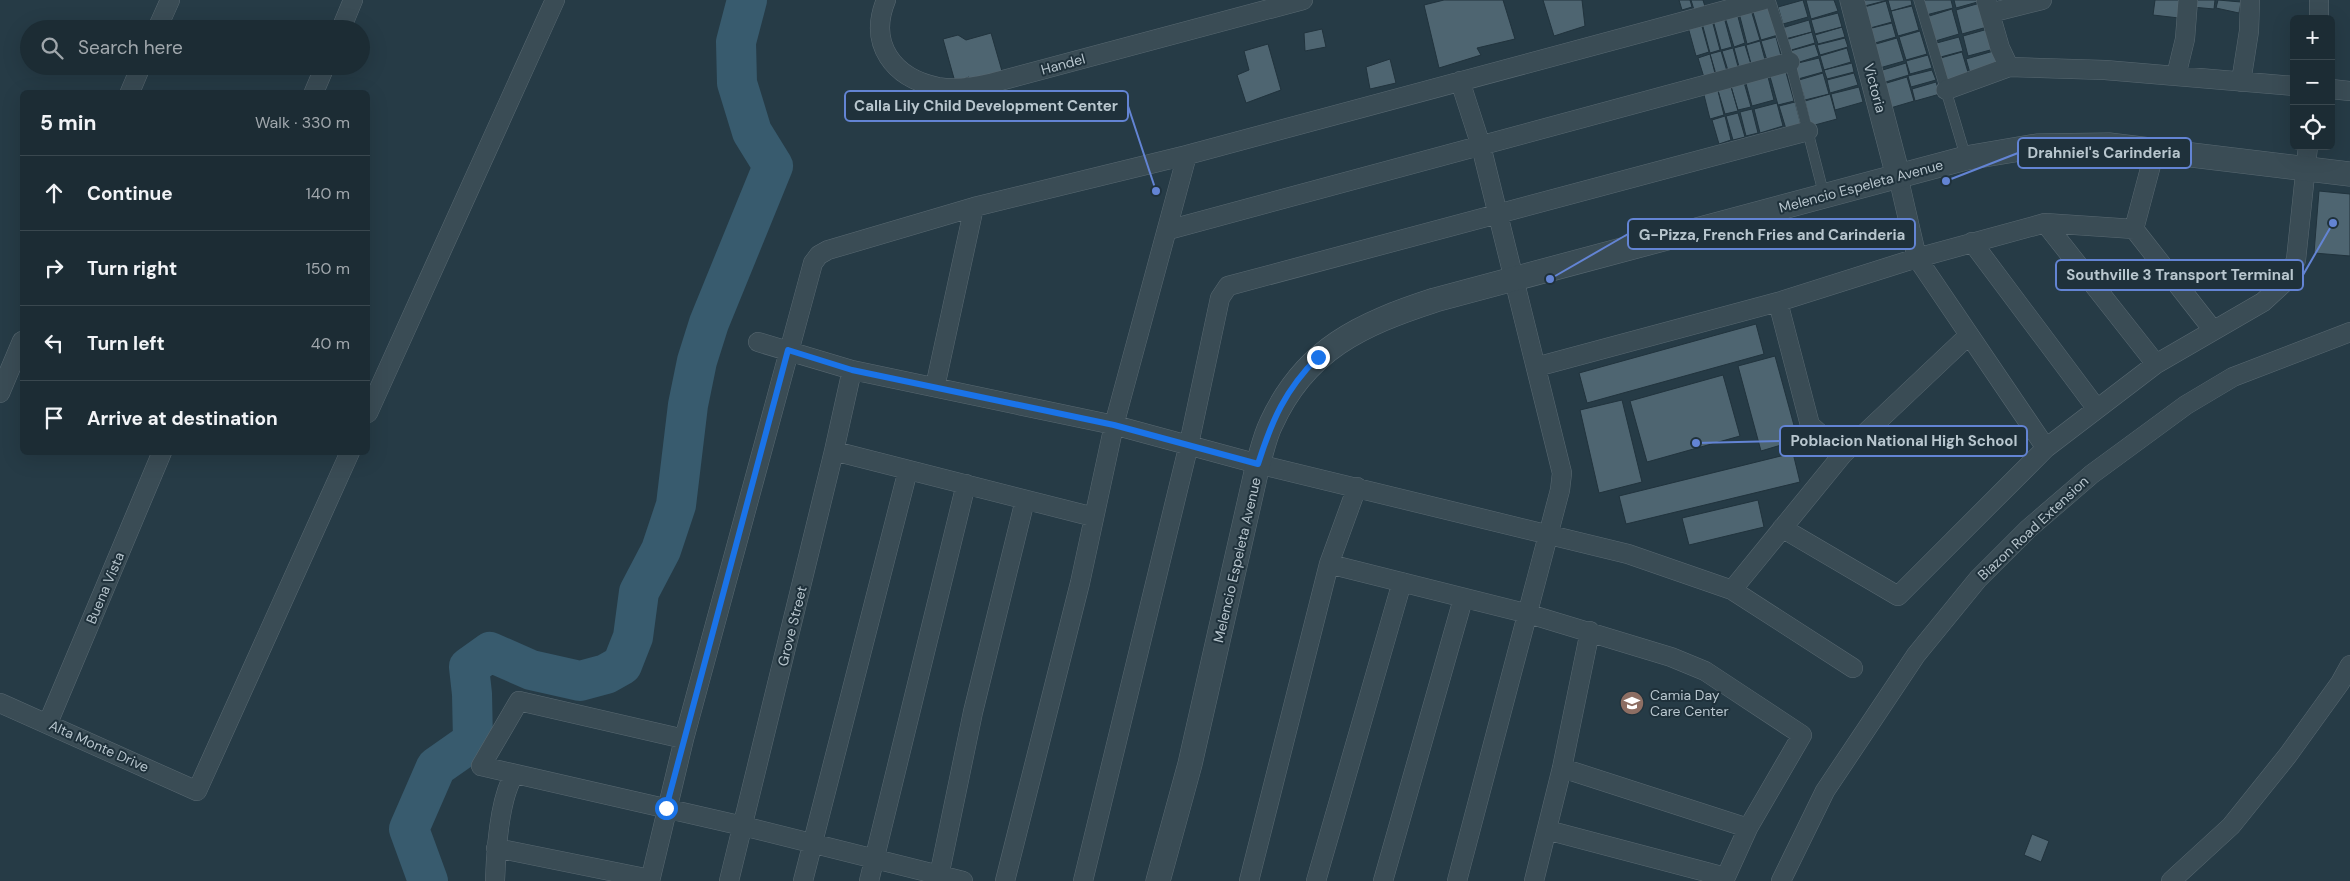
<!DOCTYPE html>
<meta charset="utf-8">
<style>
:root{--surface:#1c2c34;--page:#293840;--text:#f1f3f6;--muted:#a0a7ac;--line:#3a484f}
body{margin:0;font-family:"DM Sans",sans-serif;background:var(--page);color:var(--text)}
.controls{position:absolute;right:15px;top:15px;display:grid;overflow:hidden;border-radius:8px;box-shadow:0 5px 20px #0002}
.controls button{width:45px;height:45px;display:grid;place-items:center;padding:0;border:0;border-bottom:1px solid var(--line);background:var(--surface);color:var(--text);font:25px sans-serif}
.stop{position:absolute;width:15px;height:15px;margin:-11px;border:4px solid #1a73e8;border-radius:50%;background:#fff}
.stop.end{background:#1a73e8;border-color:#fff;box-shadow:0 1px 5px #0008}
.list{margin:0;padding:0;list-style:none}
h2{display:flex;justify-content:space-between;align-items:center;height:65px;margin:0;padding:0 20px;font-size:21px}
h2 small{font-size:16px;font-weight:400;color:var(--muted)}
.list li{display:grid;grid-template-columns:32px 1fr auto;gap:15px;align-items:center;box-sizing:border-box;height:75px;padding:0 20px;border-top:1px solid var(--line)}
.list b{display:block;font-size:19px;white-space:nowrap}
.list em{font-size:16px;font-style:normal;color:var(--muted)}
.icon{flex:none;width:28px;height:28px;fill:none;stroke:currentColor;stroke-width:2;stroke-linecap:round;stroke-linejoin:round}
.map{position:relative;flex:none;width:2350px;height:881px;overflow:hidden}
.search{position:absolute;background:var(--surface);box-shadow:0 5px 20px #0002;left:20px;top:20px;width:350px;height:55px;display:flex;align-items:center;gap:12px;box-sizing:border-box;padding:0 18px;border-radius:28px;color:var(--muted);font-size:19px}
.panel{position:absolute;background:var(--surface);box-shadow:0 5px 20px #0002;left:20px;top:90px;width:350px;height:365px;border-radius:8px}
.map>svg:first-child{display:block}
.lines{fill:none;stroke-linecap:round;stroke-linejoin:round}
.river{stroke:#385b6e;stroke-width:40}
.building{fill:#4e6571;stroke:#21333d}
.service-casing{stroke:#596972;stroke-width:11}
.minor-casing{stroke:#596972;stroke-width:20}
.tertiary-casing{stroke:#596972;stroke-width:25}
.service{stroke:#3a4c55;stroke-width:10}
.minor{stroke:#3a4c55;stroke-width:19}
.tertiary{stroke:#3a4c55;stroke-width:24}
.route{stroke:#1a73e8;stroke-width:6}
.labels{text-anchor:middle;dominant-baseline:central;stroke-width:4;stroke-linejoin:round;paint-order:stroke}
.street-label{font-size:14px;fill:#b8c6ce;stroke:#1f313b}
.poi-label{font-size:14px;fill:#b8c6ce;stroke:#1f313b;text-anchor:start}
.leader{fill:none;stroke:#6384d4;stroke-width:2}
.callout-dot{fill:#6384d4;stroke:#1f313b;stroke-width:2}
.callout{fill:#1f313b;stroke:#6384d4;stroke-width:2}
.callout-label{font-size:15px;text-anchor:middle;font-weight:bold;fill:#b8c6ce}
</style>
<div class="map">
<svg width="2350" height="881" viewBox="0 0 2350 881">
<rect width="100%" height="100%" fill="#263b46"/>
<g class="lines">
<path class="river" d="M428 881 409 829 436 767 473 741 472 694 469 667 490 652 531 670 580 681 606 674 622 665 633 637 639 592 661 550 676 505 688 405 697 361 709 323 773 166 752 132 737 83 736 42 747 0"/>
</g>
<path class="building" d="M1444 0H1503L1515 39 1477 48 1481 55 1439 68 1424 5Z
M1543 0H1582L1585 26 1554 36Z
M1679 0H1690L1692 7 1682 10Z
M1691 0H1703L1706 10 1695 13Z
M1803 0 1808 17 1783 24 1778 7Z
M1806 0H1834L1838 11 1811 19Z
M1855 0H1888L1857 8Z
M1888 0H1911L1912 5 1891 11Z
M1922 0H1951L1953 8 1926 15Z
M1954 0H1981V1L1956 8Z
M2155 0H2181L2179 18 2153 15Z
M2193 0H2215L2214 9 2192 7Z
M2218 0 2241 2 2239 13 2216 8Z
M1886 1 1892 22 1863 30 1857 9Z
M1980 3 1987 27 1962 34 1956 10Z
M1770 5 1778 35 1761 40 1752 9Z
M1912 6 1919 30 1898 36 1891 11Z
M1952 9 1959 34 1932 42 1926 17Z
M1751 10 1760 40 1747 44 1739 13Z
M1737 13 1745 43 1734 47 1725 17Z
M1838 13 1842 27 1815 34 1811 20Z
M1724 17 1732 47 1721 50 1713 20Z
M1712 20 1720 50 1710 53 1702 23Z
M1809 20 1812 32 1785 39 1782 28Z
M1701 23 1709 52 1696 56 1688 27Z
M1892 23 1896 37 1868 45 1864 30Z
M1842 27 1845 37 1818 44 1815 35Z
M1322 29 1326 47 1305 51 1304 33Z
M1988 29 1994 49 1968 56 1963 36Z
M1920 31 1927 54 1906 60 1899 37Z
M1812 32 1815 43 1788 51 1785 40Z
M991 33 1006 85 975 93 969 77 955 82 943 39 958 35 966 40Z
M1776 37 1783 63 1769 67 1761 41Z
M1959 37 1963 51 1937 58 1933 44Z
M1845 38 1848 47 1820 55 1817 45Z
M1897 38 1904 61 1876 69 1869 46Z
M1760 41 1767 67 1753 71 1746 45Z
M1268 44 1281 90 1246 103 1237 75 1249 70 1244 51Z
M1815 44 1819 56 1793 64 1790 51Z
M1745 45 1753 71 1741 74 1734 48Z
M1733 48 1740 74 1730 77 1722 51Z
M1847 48 1851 62 1824 70 1820 56Z
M1997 50 2003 71 1972 80 1966 59Z
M1721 51 1729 78 1718 81 1710 54Z
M1962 52 1970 79 1945 86 1937 59Z
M1710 54 1717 81 1706 84 1698 58Z
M1928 55 1932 68 1910 74 1906 61Z
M1819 58 1823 72 1798 79 1794 64Z
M1390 59 1396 83 1370 89 1366 67Z
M1852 63 1854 72 1827 79 1824 70Z
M1906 63 1909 75 1879 84 1876 72Z
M1785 69 1794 101 1778 105 1769 73Z
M1932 70 1936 80 1911 87 1908 76Z
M1767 73 1774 100 1752 106 1745 80Z
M1823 73 1829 94 1805 100 1799 80Z
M1854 73 1858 85 1830 93 1827 80Z
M1907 77 1914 101 1887 109 1880 85Z
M1743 79 1751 107 1738 110 1730 83Z
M1936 82 1940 94 1915 101 1912 89Z
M1730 83 1738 111 1725 114 1717 87Z
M1717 87 1724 115 1710 119 1703 91Z
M1859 87 1863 102 1835 110 1831 94Z
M1830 94 1837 119 1811 126 1805 101Z
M1795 102 1801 125 1786 129 1779 106Z
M1777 103 1783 126 1760 133 1754 109Z
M1752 109 1758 133 1746 136 1740 112Z
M1738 113 1745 137 1733 140 1726 116Z
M1725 116 1731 140 1719 144 1712 120Z
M2319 191 2350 194V256L2314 253Z
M1756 324 1764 354 1587 403 1579 373Z
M1775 356 1798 440 1761 451 1738 366Z
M1723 375 1740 436 1647 462 1630 401Z
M1622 400 1642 482 1599 493 1580 410Z
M1793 453 1800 482 1626 524 1619 496Z
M1758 500 1764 527 1689 545 1682 518Z
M2032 834 2049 841 2041 862 2024 855Z"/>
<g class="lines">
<g class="service-casing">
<path id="service" d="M1770 0 1790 62 1824 195
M1919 0 1966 158"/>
</g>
<g class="minor-casing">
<path id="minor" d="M886 0C868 44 893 78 938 87 955 90 975 87 992 83L1303 0
M1986 0 2000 48 2009 67
M2319 0V19
M1990 13 2042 0
M157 29 170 0
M341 29 353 0
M2176 76 2185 39 2188 0
M2241 82 2249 31 2250 0
M2331 89 2350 91
M1946 90 2009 67 2105 70 2294 86
M130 92 141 66
M314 92 325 66
M2155 150 2134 229 2213 330
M1898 176 1917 258 2046 448
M2045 223 2156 364
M1168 230 1790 62
M1972 242 2097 409
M1778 302 1810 425 1843 454
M758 342 852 370 1114 425 1258 464 1628 554 1732 590 1853 668
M1536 367 1778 302 1917 258 2045 223 2134 229
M935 387 974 207
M0 393 22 341
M368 413 555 0
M834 451 1094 517
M1782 528 1898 596 2046 448 2156 364 2263 302 2286 281 2296 260 2308 146
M1329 564 1529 614 1671 657 1705 671 1802 735 1748 828 1724 881
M1732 590 1843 454 1969 335
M0 703 197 791 350 452
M48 723 162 452
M684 739 519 701 481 766 743 826 963 881
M1562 768 1748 828
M1547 830 1725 877
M496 848 650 879
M495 881C496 852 499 799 514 775
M650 881 684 739 813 263 819 255 828 250 974 207 1187 155 1763 0
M729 881 834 451 852 370
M803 881 908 470
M869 881 966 484
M938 881 973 712 1025 500
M1005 881 1080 583 1114 425 1187 155
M1083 881 1189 444 1220 298 1228 286 1808 131
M1249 881 1329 564 1357 487
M1316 881 1402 582
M1383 881 1463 599
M1457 881 1560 490 1562 473 1481 146 1460 81
M1534 881 1562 768 1590 631
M1781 881 1825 791 1916 655 1978 579 2028 529 2092 474 2186 405 2233 377 2350 332
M2171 881 2231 826 2288 755 2340 683 2350 665"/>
</g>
<g class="tertiary-casing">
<path id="tertiary" d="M1852 0 1898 176
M1158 881 1190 764 1258 464C1262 451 1265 436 1271 424 1305 349 1361 324 1435 300L1966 158 2037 146 2109 145 2350 174"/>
</g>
<use href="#service" class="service"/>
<use href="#minor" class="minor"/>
<use href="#tertiary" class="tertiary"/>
</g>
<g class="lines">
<path class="route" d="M666 808 788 350 852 370 1114 425 1258 464C1272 420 1285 390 1318 357"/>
</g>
<defs>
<g id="school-disc" transform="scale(1.25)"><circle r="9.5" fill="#8d6e63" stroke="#1f313b"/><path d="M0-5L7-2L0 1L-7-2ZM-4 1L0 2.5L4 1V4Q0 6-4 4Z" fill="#fff"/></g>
</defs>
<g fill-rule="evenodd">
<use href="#school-disc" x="1632" y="703"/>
</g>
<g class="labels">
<g class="street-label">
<text transform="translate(1063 64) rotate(-15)">Handel</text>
<text transform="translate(1875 88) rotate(75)">Victoria</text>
<text transform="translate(1861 186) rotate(-15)">Melencio Espeleta Avenue</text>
<text transform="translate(2033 528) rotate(-43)">Biazon Road Extension</text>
<text transform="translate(1237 560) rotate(-77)">Melencio Espeleta Avenue</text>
<text transform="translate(105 588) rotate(-67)">Buena Vista</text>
<text transform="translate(792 626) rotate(-76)">Grove Street</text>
<text transform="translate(99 746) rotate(24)">Alta Monte Drive</text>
</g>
<g class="poi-label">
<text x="1650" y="695">Camia Day<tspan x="1650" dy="16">Care Center</tspan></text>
</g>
</g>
<path class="leader" d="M1156 191L1128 106M1946 181L2018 153M1550 279L1628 234M2333 223L2303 275M1696 443L1780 441"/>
<g class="callout-dot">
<circle cx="1156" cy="191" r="5"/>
<circle cx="1946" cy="181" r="5"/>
<circle cx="1550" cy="279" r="5"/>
<circle cx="2333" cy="223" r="5"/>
<circle cx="1696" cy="443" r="5"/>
</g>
<g class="callout">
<rect x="845" y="91" width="283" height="30" rx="5"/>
<rect x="2018" y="138" width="173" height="30" rx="5"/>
<rect x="1628" y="219" width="287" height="30" rx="5"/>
<rect x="2056" y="260" width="247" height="30" rx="5"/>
<rect x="1780" y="426" width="247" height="30" rx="5"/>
</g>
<g class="callout-label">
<text x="986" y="111">Calla Lily Child Development Center</text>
<text x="2104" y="158">Drahniel's Carinderia</text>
<text x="1772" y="240">G-Pizza, French Fries and Carinderia</text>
<text x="2180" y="280">Southville 3 Transport Terminal</text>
<text x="1904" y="446">Poblacion National High School</text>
</g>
</svg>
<div class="controls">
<button>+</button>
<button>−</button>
<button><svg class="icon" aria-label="locate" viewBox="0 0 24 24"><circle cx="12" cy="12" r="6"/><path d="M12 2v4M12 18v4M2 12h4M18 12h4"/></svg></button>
</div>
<div class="stop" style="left:666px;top:808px"></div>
<div class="stop end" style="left:1318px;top:357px"></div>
<div class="search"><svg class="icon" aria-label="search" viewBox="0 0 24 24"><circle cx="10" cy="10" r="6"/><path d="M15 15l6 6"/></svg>Search here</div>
<section class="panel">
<h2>5 min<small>Walk · 330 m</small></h2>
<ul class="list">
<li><svg class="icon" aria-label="ahead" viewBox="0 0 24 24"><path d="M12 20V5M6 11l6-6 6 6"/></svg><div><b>Continue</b></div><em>140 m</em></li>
<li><svg class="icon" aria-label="right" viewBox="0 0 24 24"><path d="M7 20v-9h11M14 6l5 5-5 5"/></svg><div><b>Turn right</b></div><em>150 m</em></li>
<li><svg class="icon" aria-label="left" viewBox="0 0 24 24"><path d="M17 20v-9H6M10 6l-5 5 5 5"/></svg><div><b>Turn left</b></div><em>40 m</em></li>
<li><svg class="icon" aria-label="arrive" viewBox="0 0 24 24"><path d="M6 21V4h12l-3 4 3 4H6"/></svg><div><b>Arrive at destination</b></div></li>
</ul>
</section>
</div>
